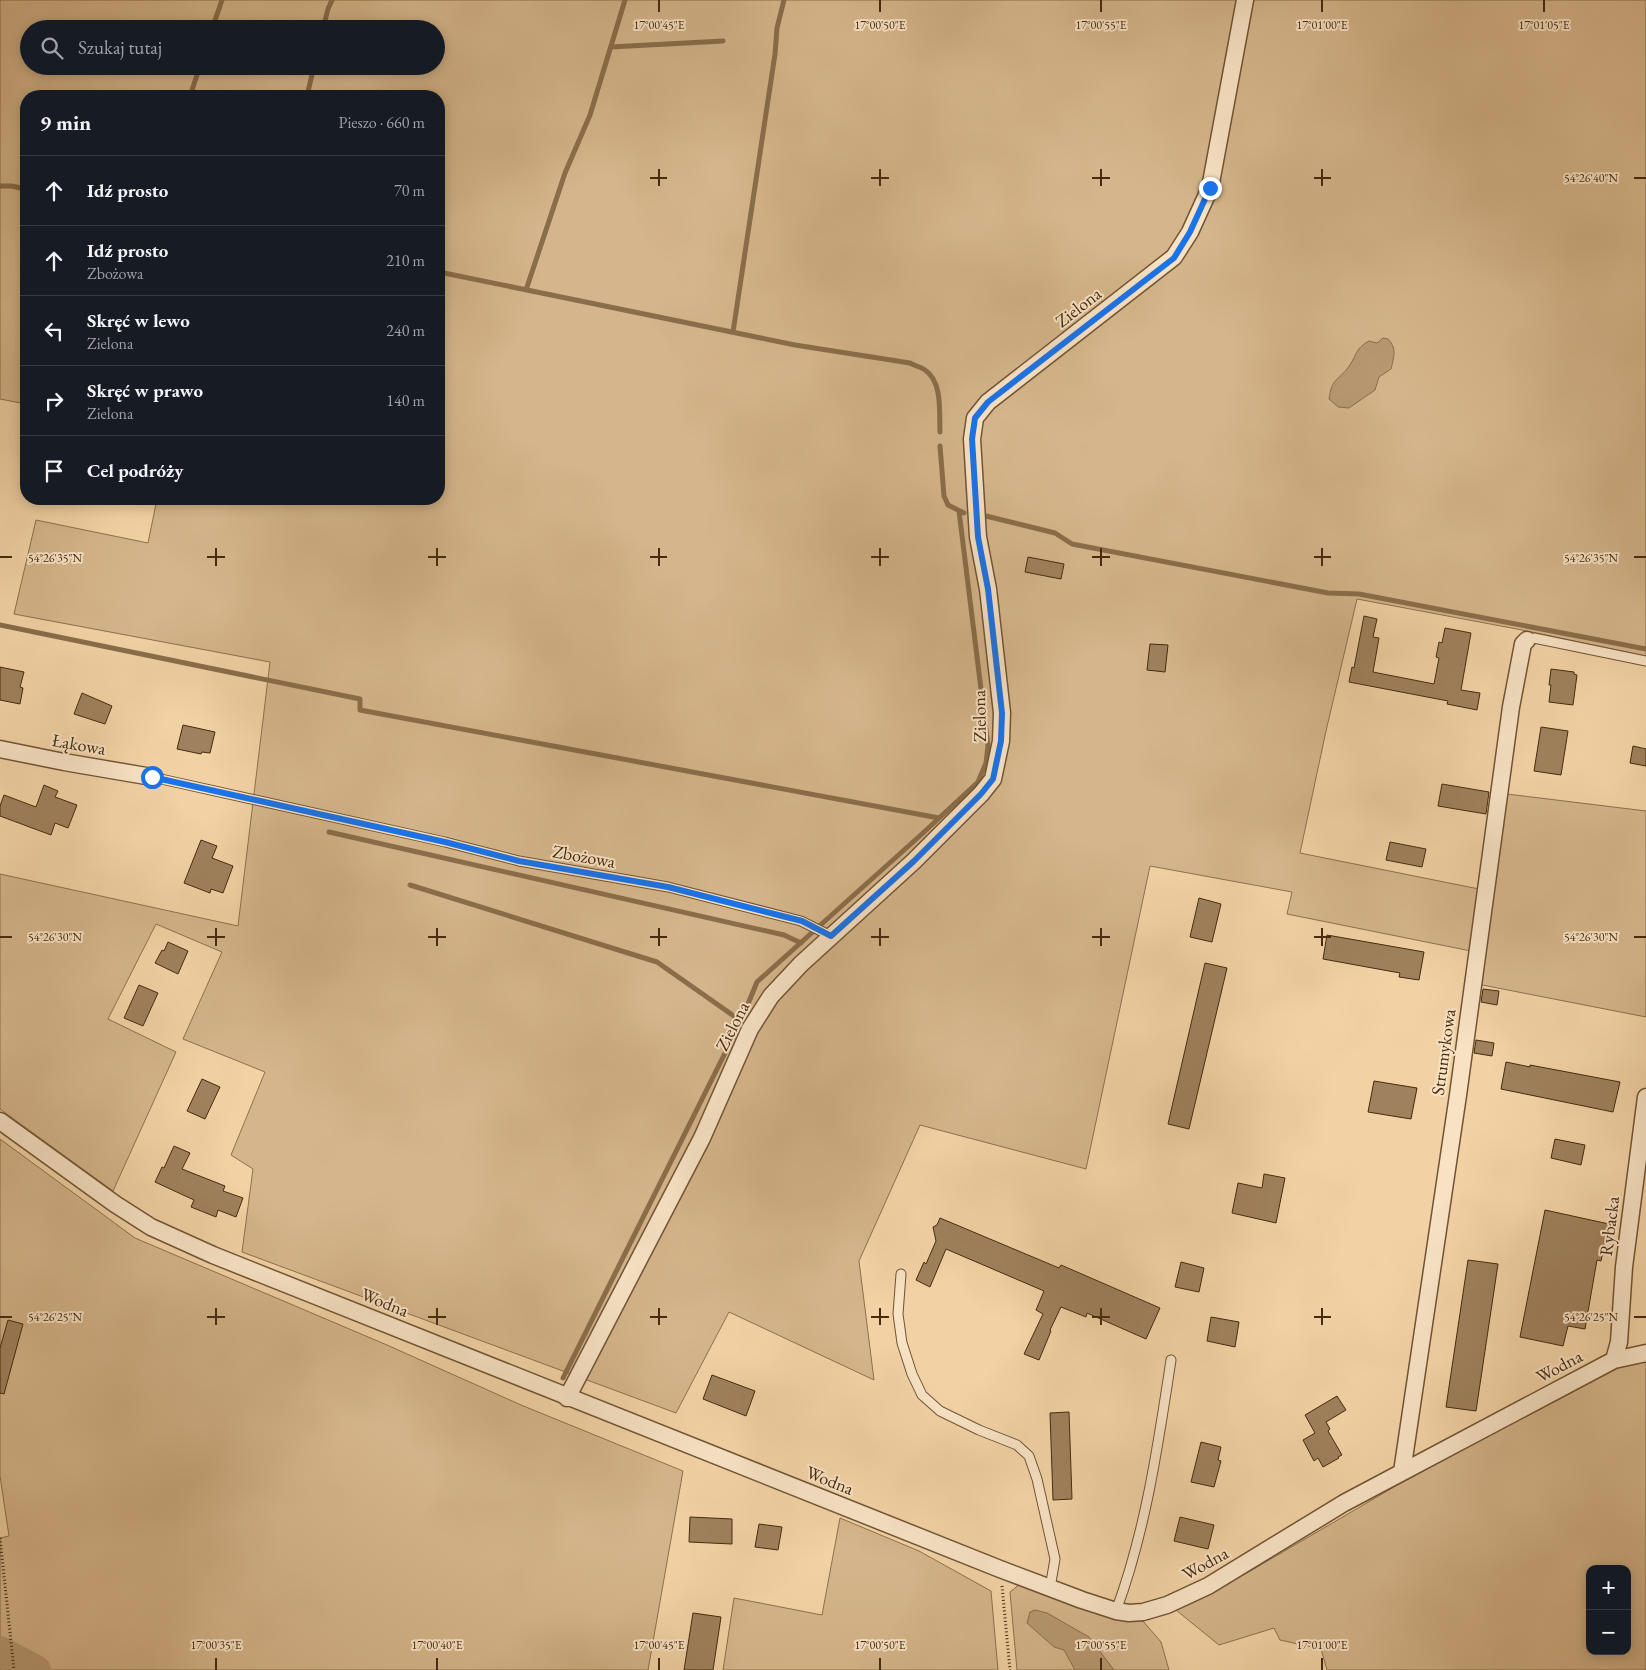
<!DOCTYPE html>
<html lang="pl">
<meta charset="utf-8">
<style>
:root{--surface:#171b24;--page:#20242c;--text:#f1f3f6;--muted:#9ea1a6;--line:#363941}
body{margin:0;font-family:"EB Garamond",serif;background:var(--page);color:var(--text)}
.controls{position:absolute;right:15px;bottom:15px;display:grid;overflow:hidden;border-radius:10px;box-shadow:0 2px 12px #0003}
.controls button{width:45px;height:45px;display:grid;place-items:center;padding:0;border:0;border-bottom:1px solid var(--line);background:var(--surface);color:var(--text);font:25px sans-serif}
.stop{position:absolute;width:15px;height:15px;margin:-11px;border:4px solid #1a73e8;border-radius:50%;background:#fff}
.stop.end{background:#1a73e8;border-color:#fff;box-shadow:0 1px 5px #0008}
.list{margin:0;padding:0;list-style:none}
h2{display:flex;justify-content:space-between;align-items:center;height:65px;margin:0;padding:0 20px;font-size:21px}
h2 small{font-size:16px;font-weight:400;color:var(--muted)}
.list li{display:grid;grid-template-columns:32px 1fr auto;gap:15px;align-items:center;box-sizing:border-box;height:70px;padding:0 20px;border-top:1px solid var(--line)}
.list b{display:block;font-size:19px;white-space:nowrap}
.list p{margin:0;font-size:16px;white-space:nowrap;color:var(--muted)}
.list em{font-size:16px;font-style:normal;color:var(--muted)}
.icon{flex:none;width:28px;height:28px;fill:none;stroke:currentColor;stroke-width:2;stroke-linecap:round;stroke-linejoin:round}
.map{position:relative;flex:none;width:1646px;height:1670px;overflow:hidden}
.search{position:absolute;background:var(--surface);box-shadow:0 2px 12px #0003;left:20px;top:20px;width:425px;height:55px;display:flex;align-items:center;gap:12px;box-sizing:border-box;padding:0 18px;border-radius:28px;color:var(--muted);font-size:19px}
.panel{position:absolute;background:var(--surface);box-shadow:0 2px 12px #0003;left:20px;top:90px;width:425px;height:415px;border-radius:20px}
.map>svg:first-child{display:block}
.green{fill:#d5b58b;stroke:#8e704c;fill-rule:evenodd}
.water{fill:#b89972;stroke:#8a6d4a}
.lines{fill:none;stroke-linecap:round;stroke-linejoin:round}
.stream{stroke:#8a6d4a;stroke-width:5}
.river{stroke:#b89972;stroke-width:30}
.building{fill:#9f815d;stroke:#462a0e}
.lane-casing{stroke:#715434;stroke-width:11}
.street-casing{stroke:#715434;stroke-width:19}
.path{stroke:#462a0e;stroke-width:3;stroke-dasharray:1 2.5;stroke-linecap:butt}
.lane{stroke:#f7e2c4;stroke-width:9}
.street{stroke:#f7e2c4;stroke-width:16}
.route{stroke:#1a73e8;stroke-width:6}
.ticks{fill:none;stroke:#462a0e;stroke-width:2}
.labels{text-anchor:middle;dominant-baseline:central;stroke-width:4;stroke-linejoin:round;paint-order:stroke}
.street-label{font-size:18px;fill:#462a0e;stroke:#f7e2c4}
.ticks-label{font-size:12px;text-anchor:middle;fill:#462a0e;stroke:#f7e2c4;stroke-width:4;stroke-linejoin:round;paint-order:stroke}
</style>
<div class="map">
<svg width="1646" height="1670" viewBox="0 0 1646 1670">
<rect width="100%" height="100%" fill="#f2d2a5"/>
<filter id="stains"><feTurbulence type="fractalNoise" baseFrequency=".004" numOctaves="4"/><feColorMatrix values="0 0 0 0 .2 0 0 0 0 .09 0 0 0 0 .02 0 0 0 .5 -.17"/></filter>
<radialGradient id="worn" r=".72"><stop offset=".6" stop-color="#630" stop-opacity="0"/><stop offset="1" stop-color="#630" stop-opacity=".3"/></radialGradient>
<path class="green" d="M0 0H1646V656L1522 630 1357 599 1326 731 1300 853 1479 889 1471 951 1287 914 1292 892 1150 866 1086 1169 920 1125 859 1261 874 1380 729 1312 676 1413 242 1252 253 1169 231 1155 265 1072 183 1039 222 952 156 924 108 1019 176 1052 113 1191 0 1109V874L238 926 270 662 14 614 36 520 148 543 157 499H439V96H26V404L0 399ZM29 29H436V66H29Z
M1507 794 1646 811V1017L1477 984Z
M0 1139 135 1238 387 1345 521 1405 683 1471 648 1670H0V1538L9 1536 0 1476Z
M1646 1358V1670H1327L1321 1649 1280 1640 1274 1628 1219 1645 1176 1610 1211 1594 1394 1487 1617 1366ZM1590 1569H1627V1651H1590Z
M840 1518 919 1551 991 1591 998 1670H723L734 1598 822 1615Z
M1020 1584 1095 1613 1116 1618 1143 1621 1161 1642 1169 1670H1017L1010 1592Z"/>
<path class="water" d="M1383 338 1388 339C1397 348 1394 357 1391 369L1379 377 1375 390 1349 408 1338 407 1329 399C1332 379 1336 382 1347 369 1356 358 1355 348 1369 341L1377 343Z
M1035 1610 1047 1613 1089 1637 1114 1670H1075L1064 1650 1054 1647 1027 1623 1030 1612Z"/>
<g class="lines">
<path class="stream" d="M212 29 222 0
M323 29 328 9 332 0
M611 47 723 41
M190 96 200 66
M307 96 314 66
M0 186H11L26 189
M439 272 795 345 910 363C915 366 921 367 925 370 943 382 939 413 940 432
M526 290 565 173 590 115 625 0
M733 332 775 54 777 28 784 0
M940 446 944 496 948 505 964 513
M986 516 1055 533 1072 544 1328 593 1359 594 1646 649
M0 625 360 699V710L939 818
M329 832 784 935 801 943
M410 885 657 962 741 1021
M563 1378 741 1021 757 982 923 833 978 782 986 763 988 746 959 511"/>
<path class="river" d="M0 1651 36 1670"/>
</g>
<path class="building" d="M1028 557 1064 564 1061 579 1025 572Z
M1364 616 1377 619 1373 637 1379 638 1373 672 1434 684 1439 658 1436 657 1439 642 1442 643 1445 628 1471 633 1461 690 1480 693 1477 710 1447 704 1448 701 1349 682 1352 667 1354 668Z
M1150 644 1168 645 1165 672 1147 670Z
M0 667 24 672 20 687 23 688 20 704 0 700Z
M1551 669 1574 672V674L1577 675 1573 705 1549 702 1551 685H1549Z
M82 693 112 706 105 724 74 714Z
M183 725 215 732 210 753 202 752 201 754 177 749Z
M1541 727 1568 731 1561 775 1534 771Z
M1633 746 1646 749V766L1630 763Z
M1442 784 1489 792 1486 814 1438 806Z
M44 785 58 791 55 797 77 805 68 828 55 823 51 835 0 816V806L4 795 36 807Z
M201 840 217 846 212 858 233 866 223 893 211 889 210 893 184 883Z
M1390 842 1426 849 1422 867 1386 860Z
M1199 898 1221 904 1212 942 1190 937Z
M1327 935 1424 952 1419 980 1399 977 1400 973 1323 959Z
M168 942 188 951 178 974 155 963 162 950 164 951Z
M1205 963 1227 968 1189 1129 1168 1124Z
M139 985 158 993 143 1026 124 1018Z
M1483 989 1499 991 1497 1005 1481 1002Z
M1476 1040 1494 1043 1492 1056 1474 1053Z
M1506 1062 1530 1067V1065L1620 1082 1613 1112 1501 1089Z
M202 1079 220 1087 205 1119 187 1111Z
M1374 1081 1417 1088 1411 1119 1368 1112Z
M1555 1139 1585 1145 1581 1165 1551 1158Z
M174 1146 190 1153 182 1169 225 1186 223 1191 243 1198 236 1217 218 1210 216 1217 191 1207 194 1200 155 1182 162 1167 164 1168Z
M1264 1174 1285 1178 1276 1223 1232 1213 1238 1183 1262 1188Z
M1545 1210 1609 1224 1601 1261 1597 1260 1585 1329 1568 1326 1563 1346 1520 1337Z
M940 1218 1059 1268 1061 1265 1160 1308 1146 1339 1087 1313 1086 1317 1061 1307 1050 1330 1051 1331 1039 1360 1024 1354 1043 1314 1036 1310 1044 1291 946 1249 930 1287 916 1280 924 1262 926 1264 936 1241 933 1227 937 1225Z
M1468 1260 1498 1264 1476 1411 1446 1407Z
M1181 1262 1204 1268 1199 1292 1175 1287Z
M1211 1317 1239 1322 1235 1347 1207 1341Z
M8 1320 23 1324 4 1394 0 1393V1348Z
M712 1375 755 1391 746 1416 703 1399Z
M1337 1396 1346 1410 1326 1422 1330 1429 1328 1431 1342 1455 1338 1457 1339 1458 1323 1467 1318 1458 1314 1461 1303 1440 1315 1433 1305 1415Z
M1069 1412 1072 1499 1053 1500 1050 1413Z
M1201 1442 1221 1447 1218 1460 1221 1461 1214 1487 1191 1482Z
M690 1517 732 1519V1544L689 1542Z
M1180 1517 1214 1525 1208 1549 1174 1541Z
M759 1524 782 1527 778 1550 755 1547Z
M693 1613 721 1617 713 1670H684Z"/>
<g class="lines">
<g class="lane-casing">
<path id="lane" d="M1527 640 1534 638 1646 661
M152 777 445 842 519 861 668 887 801 921 831 936
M901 1274 898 1314 902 1343 912 1374 922 1395 940 1411 979 1430 1017 1445 1029 1456 1037 1479 1055 1559 1050 1588
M1116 1611C1146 1530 1158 1445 1171 1360"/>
</g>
<g class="street-casing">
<path id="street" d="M0 749 64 762 152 777
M0 1121 115 1204 151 1227 213 1255 1000 1569 1082 1600 1116 1611 1129 1613 1143 1612 1167 1605 1208 1586 1344 1503 1614 1360 1646 1353
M1614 1360 1619 1342 1624 1267 1646 1097
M567 1398 702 1138 750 1029 771 996 801 964 914 861 981 794 993 779 1001 741 1002 713 988 589 978 537 972 439 975 418 988 402 1174 257 1190 232 1210 188 1245 0
M1402 1472 1458 1095 1511 707 1523 644 1527 640"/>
</g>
<path class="path" d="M0 1538 14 1670
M1002 1586 1010 1670"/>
<use href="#lane" class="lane"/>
<use href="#street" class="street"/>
</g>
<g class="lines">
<path class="route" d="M152 777 445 842 519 861 668 887 802 921 831 936 914 861 981 794 993 779 1001 741 1002 713 988 589 978 537 972 439 975 418 988 402 1174 258 1190 232 1210 188"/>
</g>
<path class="ticks" d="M659 0V12M880 0V12M1101 0V12M1322 0V12M1544 0V12M659 169V186M880 169V186M1101 169V186M1322 169V186M650 178H667M871 178H889M1092 178H1110M1314 178H1331M1634 178H1646M216 548V566M437 548V566M659 548V566M880 548V566M1101 548V566M1322 548V566M0 557H12M207 557H225M428 557H446M650 557H667M871 557H889M1092 557H1110M1314 557H1331M1634 557H1646M216 928V946M437 928V946M659 928V946M880 928V946M1101 928V946M1322 928V946M0 937H12M207 937H225M428 937H446M650 937H667M871 937H889M1092 937H1110M1314 937H1331M1634 937H1646M216 1308V1325M437 1308V1325M659 1308V1325M880 1308V1325M1101 1308V1325M1322 1308V1325M0 1317H12M207 1317H225M428 1317H446M650 1317H667M871 1317H889M1092 1317H1110M1314 1317H1331M1634 1317H1646M216 1658V1670M437 1658V1670M659 1658V1670M880 1658V1670M1101 1658V1670M1322 1658V1670"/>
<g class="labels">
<g class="street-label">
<text transform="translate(1078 307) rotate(-38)">Zielona</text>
<text transform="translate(979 716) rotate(-91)">Zielona</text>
<text transform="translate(79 744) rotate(10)">Łąkowa</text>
<text transform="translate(584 856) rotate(10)">Zbożowa</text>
<text transform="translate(732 1026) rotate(-63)">Zielona</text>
<text transform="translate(1443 1052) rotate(-82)">Strumykowa</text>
<text transform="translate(1609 1226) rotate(-83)">Rybacka</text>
<text transform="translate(385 1302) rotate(22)">Wodna</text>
<text transform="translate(1559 1366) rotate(-28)">Wodna</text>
<text transform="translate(830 1480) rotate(22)">Wodna</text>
<text transform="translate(1205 1563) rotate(-29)">Wodna</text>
</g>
</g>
<g class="ticks-label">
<text x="659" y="29">17°00'45"E</text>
<text x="880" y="29">17°00'50"E</text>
<text x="1101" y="29">17°00'55"E</text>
<text x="1322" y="29">17°01'00"E</text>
<text x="1544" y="29">17°01'05"E</text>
<text x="1591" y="182">54°26'40"N</text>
<text x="55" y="562">54°26'35"N</text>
<text x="1591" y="562">54°26'35"N</text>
<text x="55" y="941">54°26'30"N</text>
<text x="1591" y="941">54°26'30"N</text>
<text x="55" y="1321">54°26'25"N</text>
<text x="1591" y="1321">54°26'25"N</text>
<text x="216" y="1649">17°00'35"E</text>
<text x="437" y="1649">17°00'40"E</text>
<text x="659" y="1649">17°00'45"E</text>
<text x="880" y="1649">17°00'50"E</text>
<text x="1101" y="1649">17°00'55"E</text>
<text x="1322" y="1649">17°01'00"E</text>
</g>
<rect width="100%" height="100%" filter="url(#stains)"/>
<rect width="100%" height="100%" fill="url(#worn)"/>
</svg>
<div class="controls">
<button>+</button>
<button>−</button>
</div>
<div class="stop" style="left:152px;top:777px"></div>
<div class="stop end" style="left:1210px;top:188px"></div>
<div class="search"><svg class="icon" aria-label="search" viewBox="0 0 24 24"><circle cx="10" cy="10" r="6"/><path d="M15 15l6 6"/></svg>Szukaj tutaj</div>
<section class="panel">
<h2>9 min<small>Pieszo · 660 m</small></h2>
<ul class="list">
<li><svg class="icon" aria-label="ahead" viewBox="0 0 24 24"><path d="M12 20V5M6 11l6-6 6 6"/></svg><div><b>Idź prosto</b></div><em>70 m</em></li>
<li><svg class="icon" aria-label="ahead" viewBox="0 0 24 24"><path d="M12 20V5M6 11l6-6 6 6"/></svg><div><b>Idź prosto</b><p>Zbożowa</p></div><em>210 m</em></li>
<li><svg class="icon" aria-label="left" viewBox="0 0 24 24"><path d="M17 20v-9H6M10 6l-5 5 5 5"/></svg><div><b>Skręć w lewo</b><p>Zielona</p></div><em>240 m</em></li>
<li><svg class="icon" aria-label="right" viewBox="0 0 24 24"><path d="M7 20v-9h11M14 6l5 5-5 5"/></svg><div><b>Skręć w prawo</b><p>Zielona</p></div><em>140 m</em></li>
<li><svg class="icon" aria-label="arrive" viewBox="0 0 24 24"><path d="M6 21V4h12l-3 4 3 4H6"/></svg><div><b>Cel podróży</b></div></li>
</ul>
</section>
</div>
